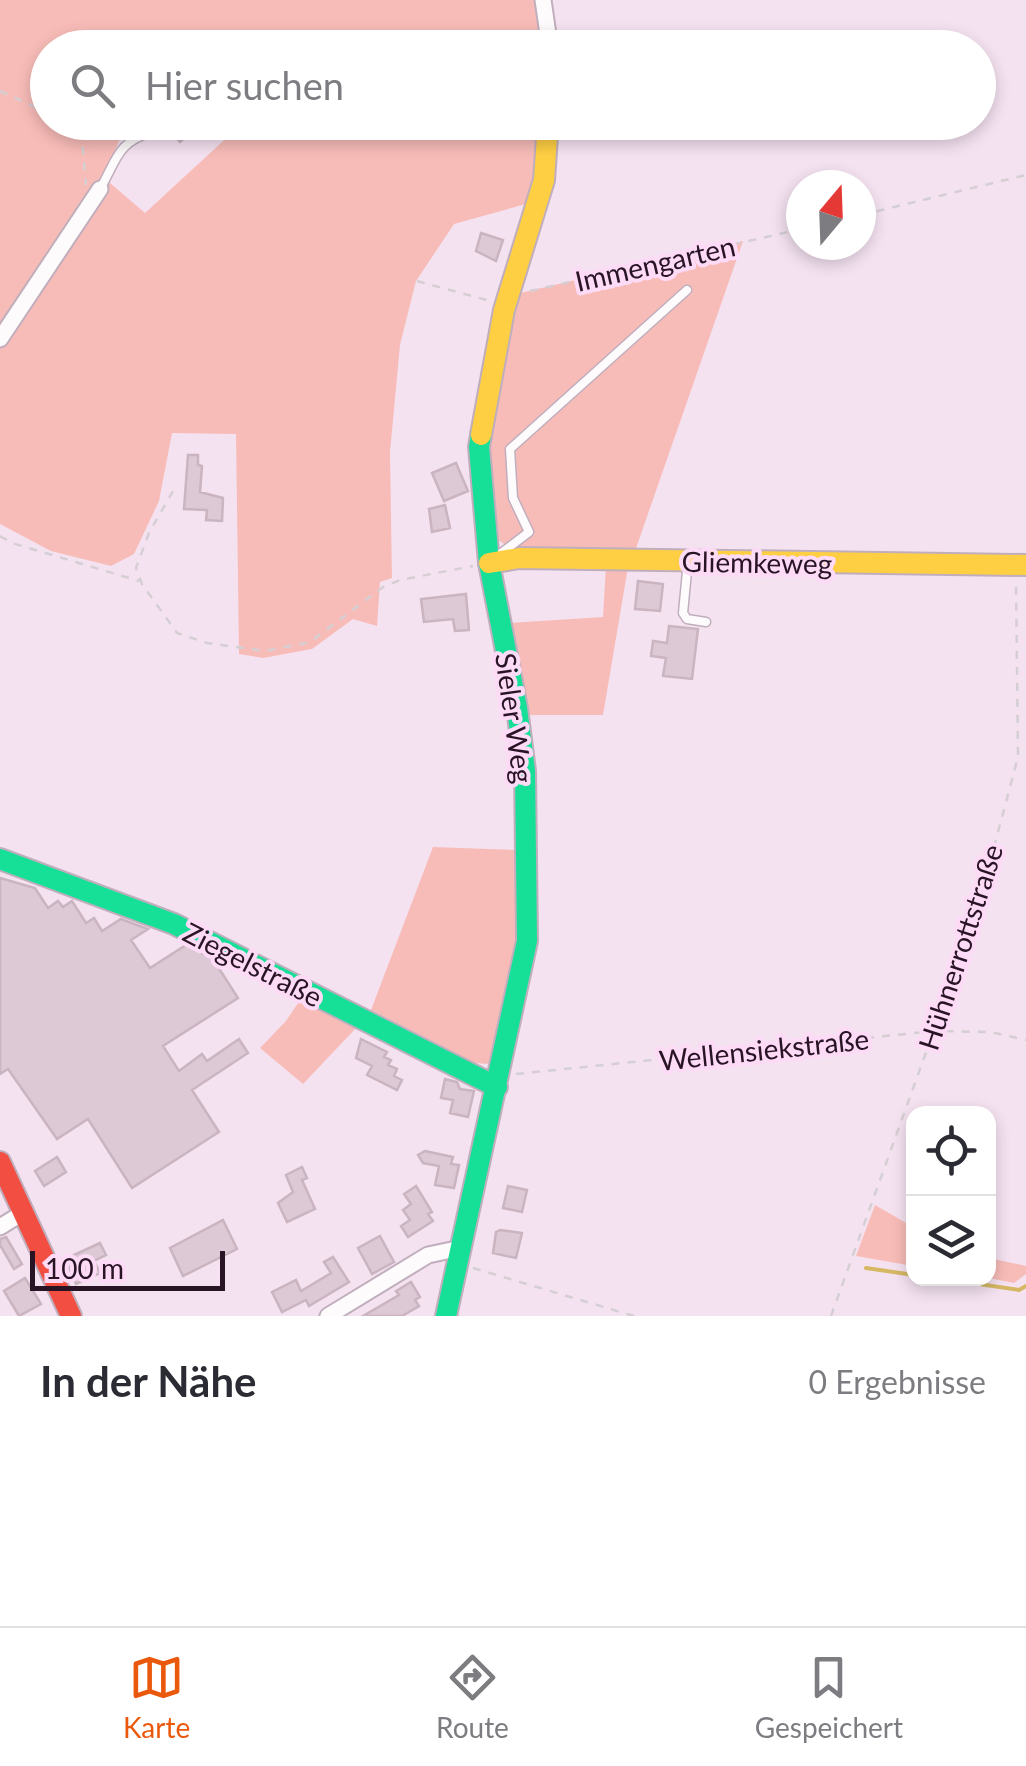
<!DOCTYPE html>
<html lang="de">
<meta charset="utf-8">
<style>
:root{--surface:#fff;--page:#f2f2f3;--text:#2b2b33;--muted:#7c7c81;--line:#e1e1e2;--accent:#ea580c}
body{margin:0;font-family:Lato,sans-serif;background:var(--page);color:var(--text)}
.controls{position:absolute;right:30px;bottom:30px;display:grid;overflow:hidden;border-radius:20px;box-shadow:0 5px 15px #0003}
.controls button{width:90px;height:90px;display:grid;place-items:center;padding:0;border:0;border-bottom:2px solid var(--line);background:var(--surface);color:var(--text);font:50px sans-serif}
.compass{position:absolute;left:786px;top:170px;width:90px;height:90px;border-radius:50%;background:var(--surface);box-shadow:0 5px 15px #0003;rotate:19deg}
.scale{position:absolute;left:30px;bottom:25px;width:195px;box-sizing:border-box;padding-left:10px;border:5px solid #281425;border-top:0;font-size:28px;line-height:35px;white-space:nowrap;color:#281425;-webkit-text-stroke:8px #fddaf6;paint-order:stroke}
.list{margin:0;padding:0;list-style:none}
h2{display:flex;justify-content:space-between;align-items:center;height:130px;margin:0;padding:0 40px;font-size:42px}
h2 small{font-size:32px;font-weight:400;color:var(--muted)}
.icon{flex:none;width:55px;height:55px;fill:none;stroke:currentColor;stroke-width:2;stroke-linecap:round;stroke-linejoin:round}
.map{position:relative;flex:none;width:1026px;height:1316px;overflow:hidden}
.search{position:absolute;background:var(--surface);box-shadow:0 5px 15px #0003;left:30px;right:30px;top:30px;height:110px;display:flex;align-items:center;gap:25px;box-sizing:border-box;padding:0 35px;border-radius:55px;color:var(--muted);font-size:38px}
.sheet{height:310px;background:var(--surface)}
nav{display:flex;justify-content:space-around;align-items:center;box-sizing:border-box;height:140px;border-top:2px solid var(--line);background:var(--surface);font-size:28px;color:var(--muted)}
nav a{display:grid;justify-items:center;gap:5px}
nav .on{color:var(--accent)}
.map>svg:first-child{display:block}
.green{fill:#f8bcb8}
.lines{fill:none;stroke-linecap:round;stroke-linejoin:round}
.stream{stroke:#d6b864;stroke-width:4}
.building{fill:#ddc8d5;stroke:#c9b4c0;stroke-width:2.5}
.lane-casing{stroke:#c0aebd;stroke-width:11}
.street-casing{stroke:#c0aebd;stroke-width:19}
.fast-casing{stroke:#c0aebd;stroke-width:24}
.slow-casing{stroke:#c0aebd;stroke-width:24}
.jam-casing{stroke:#c0aebd;stroke-width:24}
.path{stroke:#d5cfd4;stroke-width:2.5;stroke-dasharray:8 8;stroke-linecap:butt}
.lane{stroke:#fefbfd;stroke-width:8}
.street{stroke:#fefbfd;stroke-width:15}
.fast{stroke:#16e098;stroke-width:20}
.slow{stroke:#ffcf43;stroke-width:20}
.jam{stroke:#f24e42;stroke-width:20}
.labels{text-anchor:middle;dominant-baseline:central;stroke-width:8;stroke-linejoin:round;paint-order:stroke}
.street-label{font-size:28px;fill:#281425;stroke:#fddaf6}
</style>
<div class="map">
<svg width="1026" height="1316" viewBox="0 0 1026 1316">
<rect width="100%" height="100%" fill="#f5e2f1"/>
<path class="green" d="M0 0H538L545 47 48 48V122L127 123 103 177 145 213 234 131 227 123H541L535 180 526 204 454 224 416 281 400 345 390 452 392 578 380 582 377 626 353 619 312 649 263 658 239 654 236 434 172 433 159 501 134 554 111 566 51 551 0 524Z
M743 241 634 554H519L494 537 487 446 516 294Z
M606 566 628 567 603 715H529L509 623 603 617Z
M433 847 516 850 517 950 495 1056 487 1064 475 1063 371 1010Z
M302 997 358 1026 303 1084 260 1048 286 1021Z
M875 1205 913 1227V1266L856 1256Z
M989 1258 1026 1266V1274L1014 1283 989 1278Z"/>
<g class="lines">
<path class="stream" d="M866 1268 914 1275
M938 1278 1019 1290 1026 1286"/>
</g>
<path class="building" d="M163 122H202L180 142Z
M481 233 503 240 496 261 476 251Z
M188 455H198V465L202 466 200 492 223 498 222 521 206 520 207 510 184 509Z
M456 463 468 491 444 501 432 473Z
M445 505 450 528 432 532 429 509Z
M638 581 663 584 660 611 635 609Z
M466 594 469 630 455 631 453 619 424 622 421 599Z
M669 626 698 629 692 679 663 676 666 658 651 656 653 641 667 643Z
M0 878 35 888 48 908 58 901 63 907 72 901 86 923 94 918 102 931 121 919 148 929 131 940 150 968 186 945 213 959 238 998 163 1046 179 1071 202 1054 207 1061 239 1039 248 1053 192 1090 219 1132 132 1188 88 1119 57 1139 8 1069 0 1074Z
M361 1039 387 1052 384 1057 391 1060 388 1065 397 1069 394 1076 402 1080 397 1090 367 1075 372 1066 356 1058Z
M445 1079 457 1082 460 1089 474 1091 468 1117 450 1113 453 1100 441 1098Z
M425 1151 453 1157 451 1164 459 1165 454 1188 435 1185 439 1166 423 1163 418 1155Z
M57 1157 66 1172 44 1186 35 1171Z
M302 1167 307 1178 302 1180 315 1209 287 1222 278 1203 293 1192 286 1175Z
M416 1186 432 1212 428 1214 433 1221 408 1237 401 1226 410 1220 403 1210 411 1204 404 1194Z
M508 1186 527 1190 522 1212 503 1208Z
M223 1220 237 1249 183 1276 170 1248Z
M500 1230 522 1233 516 1258 493 1253 496 1232Z
M380 1236 394 1262 372 1274 358 1248Z
M6 1237 22 1264 14 1269 0 1245V1239Z
M100 1243 106 1255 94 1261 100 1273 76 1284 65 1259Z
M333 1257 349 1282 309 1306 306 1300 282 1312 272 1292 296 1280 301 1291 331 1273 324 1262Z
M25 1278 41 1304 19 1316 4 1291Z
M411 1282 420 1297 415 1300 419 1306 402 1316H363L399 1295 396 1291Z"/>
<g class="lines">
<g class="lane-casing">
<path id="lane" d="M100 189C117 160 117 142 152 132
M500 554 529 532 513 498 510 449 687 290
M688 561 683 613 687 619 706 622"/>
</g>
<g class="street-casing">
<path id="street" d="M543 0 550 48
M0 339 100 189
M0 1227 24 1212
M328 1316 428 1255 461 1248"/>
</g>
<g class="fast-casing">
<path id="fast" d="M0 859 174 924 497 1087
M446 1316 527 941 525 771 517 708 489 563 479 447 481 435"/>
</g>
<g class="slow-casing">
<path id="slow" d="M481 435 504 310 544 180 548 122
M489 563 519 558 1026 565"/>
</g>
<g class="jam-casing">
<path id="jam" d="M0 1162 71 1316"/>
</g>
<path class="path" d="M0 91 48 113
M69 122 81 128 86 185
M861 215 1026 175
M417 281 490 301
M530 291 801 229
M173 491 149 533 136 568 142 584 177 633 207 643 265 651 310 642 383 587 400 580 473 566
M0 536 12 543 139 581
M516 1074 934 1031 990 1032 1026 1040
M473 1268 634 1316
M831 1316 977 911 1018 757 1016 582"/>
<use href="#lane" class="lane"/>
<use href="#street" class="street"/>
<use href="#fast" class="fast"/>
<use href="#slow" class="slow"/>
<use href="#jam" class="jam"/>
</g>
<g class="labels">
<g class="street-label">
<text transform="translate(655 263) rotate(-13)">Immengarten</text>
<text transform="translate(757 562) rotate(1)">Gliemkeweg</text>
<text transform="translate(515 718) rotate(82)">Sieler Weg</text>
<text transform="translate(960 947) rotate(-72)">Hühnerrottstraße</text>
<text transform="translate(253 964) rotate(27)">Ziegelstraße</text>
<text transform="translate(764 1049) rotate(-6)">Wellensiekstraße</text>
</g>
</g>
</svg>
<div class="controls">
<button><svg class="icon" aria-label="locate" viewBox="0 0 24 24"><circle cx="12" cy="12" r="6"/><path d="M12 2v4M12 18v4M2 12h4M18 12h4"/></svg></button>
<button><svg class="icon" aria-label="layers" viewBox="0 0 24 24"><path d="M12 4l9 5-9 5-9-5zM3 14l9 5 9-5"/></svg></button>
</div>
<svg class="compass" viewBox="-18 -18 36 36"><path d="M0-13l5 13h-10z" fill="#e53935"/><path d="M0 13l5-13h-10z" fill="#7c7c81"/></svg>
<div class="scale">100 m</div>
<div class="search"><svg class="icon" aria-label="search" viewBox="0 0 24 24"><circle cx="10" cy="10" r="6"/><path d="M15 15l6 6"/></svg>Hier suchen</div>
</div>
<section class="sheet">
<h2>In der Nähe<small>0 Ergebnisse</small></h2>
<ul class="list">
</ul>
</section>
<nav>
<a class="on"><svg class="icon" aria-label="map" viewBox="0 0 24 24"><path d="M3 6l6-2 6 2 6-2v14l-6 2-6-2-6 2zM9 4v14M15 6v14"/></svg>Karte</a>
<a><svg class="icon" aria-label="directions" viewBox="0 0 24 24"><path d="M12 3l9 9-9 9-9-9zM9 14v-3h6M13 9l2 2-2 2"/></svg>Route</a>
<a><svg class="icon" aria-label="saved" viewBox="0 0 24 24"><path d="M7 4h10v16l-5-4-5 4z"/></svg>Gespeichert</a>
</nav>
